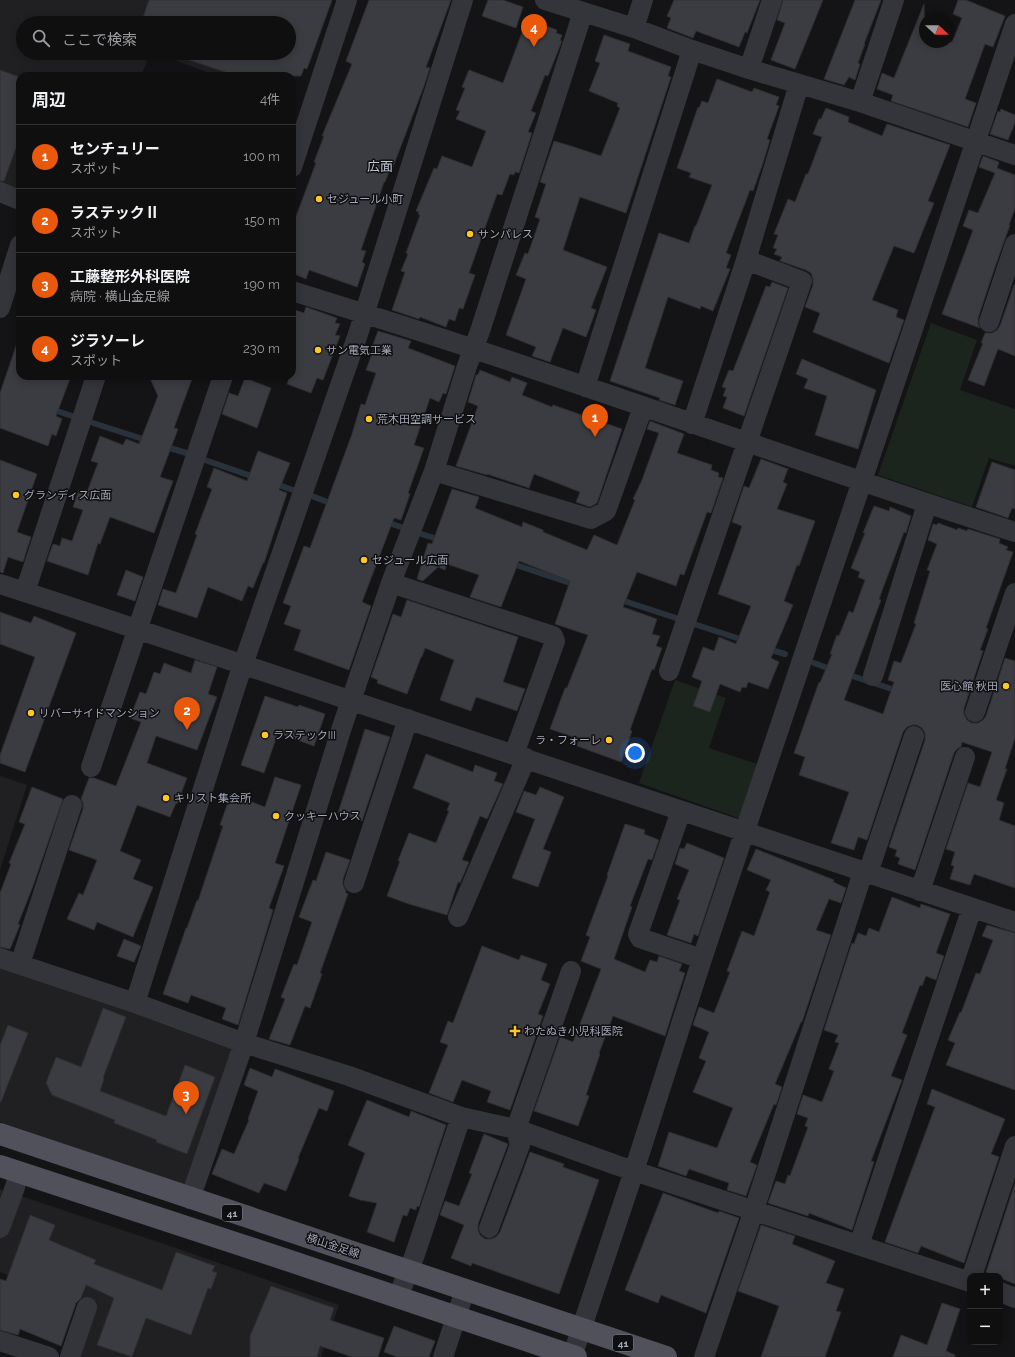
<!DOCTYPE html>
<html lang="ja">
<meta charset="utf-8">
<style>
:root{--surface:#0f0f10;--page:#1d1d1e;--text:#f1f3f6;--muted:#9b9c9f;--line:#2f2f30;--accent:#ea580c}
body{margin:0;font-family:Raleway,"Noto Sans JP",sans-serif;background:var(--page);color:var(--text)}
.controls{position:absolute;right:12px;bottom:12px;display:grid;overflow:hidden;border-radius:8px;box-shadow:0 2px 10px #0003}
.controls button{width:36px;height:36px;display:grid;place-items:center;padding:0;border:0;border-bottom:1px solid var(--line);background:var(--surface);color:var(--text);font:20px sans-serif}
.compass{position:absolute;left:919px;top:12px;width:36px;height:36px;border-radius:50%;background:var(--surface);box-shadow:0 2px 10px #0003;rotate:112deg}
.you{position:absolute;left:635px;top:753px;width:14px;height:14px;margin:-10px;border:3px solid #fff;border-radius:50%;background:#1a73e8;box-shadow:0 0 0 6px #1a73e833}
.badge{display:grid;place-items:center;width:26px;height:26px;border-radius:50%;background:var(--accent);color:#fff;font-size:13px;font-weight:700}
.pin{position:absolute;translate:-50% -33px;filter:drop-shadow(0 1px 2px #0008)}
.pin::after{content:'';position:absolute;top:21px;width:14px;height:12px;background:inherit;clip-path:polygon(0 0,100% 0,50% 100%)}
.list{margin:0;padding:0;list-style:none}
h2{display:flex;justify-content:space-between;align-items:center;height:52px;margin:0;padding:0 16px;font-size:17px}
h2 small{font-size:13px;font-weight:400;color:var(--muted)}
.list li{display:grid;grid-template-columns:26px 1fr auto;gap:12px;align-items:center;box-sizing:border-box;height:64px;padding:0 16px;border-top:1px solid var(--line)}
.list b{display:block;font-size:15px;white-space:nowrap}
.list p{margin:0;font-size:13px;white-space:nowrap;color:var(--muted)}
.list em{font-size:13px;font-style:normal;color:var(--muted)}
.icon{flex:none;width:22px;height:22px;fill:none;stroke:currentColor;stroke-width:2;stroke-linecap:round;stroke-linejoin:round}
.map{position:relative;flex:none;width:1015px;height:1357px;overflow:hidden}
.search{position:absolute;background:var(--surface);box-shadow:0 2px 10px #0003;left:16px;top:16px;width:280px;height:44px;display:flex;align-items:center;gap:10px;box-sizing:border-box;padding:0 14px;border-radius:22px;color:var(--muted);font-size:15px}
.panel{position:absolute;background:var(--surface);box-shadow:0 2px 10px #0003;left:16px;top:72px;width:280px;height:308px;border-radius:12px}
.map>svg:first-child{display:block}
.built{fill:#202023}
.green{fill:#1b241d}
.lines{fill:none;stroke-linecap:round;stroke-linejoin:round}
.stream{stroke:#29313b;stroke-width:6}
.building{fill:#3b3c41;stroke:#2e2d32}
.street{stroke:#34353b;stroke-width:20}
.primary{stroke:#50515a;stroke-width:22}
.poi-dot{fill:#ffc722;stroke:#0f0f11;stroke-width:1.5}
.labels{text-anchor:middle;dominant-baseline:central;stroke-width:3;stroke-linejoin:round;paint-order:stroke}
.shield{fill:#0f0f11;stroke:#777a85;stroke-width:1}
.shield-label{font-size:10px;font-weight:bold;fill:#a4a8b7}
.poi-label{font-size:11px;fill:#a4a8b7;stroke:#0f0f11;text-anchor:start}
.street-label{font-size:11px;fill:#a4a8b7;stroke:#0f0f11}
.quarter-label{font-size:13px;fill:#c5c8d3;stroke:#0f0f11}
</style>
<div class="map">
<svg width="1015" height="1357" viewBox="0 0 1015 1357">
<rect width="100%" height="100%" fill="#141416"/>
<path class="built" d="M0 0H285L277 23H23V53H150L141 76H20V192L0 184Z
M156 53H268L260 76H217Z
M0 776 27 785 0 870Z
M0 964 245 1042 194 1188 0 1122Z
M0 1189 173 1247 339 1305 321 1357H78L97 1302 76 1295 30 1283 0 1272Z"/>
<path class="green" d="M931 323 977 340 960 390 1015 409V466L989 458 972 507 878 475Z
M675 680 726 698 709 748 763 766 744 820 639 783Z"/>
<g class="lines">
<path class="stream" d="M51 409 72 416
M93 423 149 441
M163 446 190 454
M202 459 257 478
M273 483 293 490
M309 495 333 504
M386 522 401 527
M421 534 441 540
M510 563 576 585
M618 599 676 618
M691 623 746 641
M768 649 785 654
M814 663 833 670
M846 674 898 691"/>
</g>
<path class="building" d="M149 0H332L307 69 304 68 301 76H237L168 53H289V23H141Z
M369 0H451L426 67 430 68 424 86 391 172H389L385 182H384L361 250 366 251 362 262 365 264 357 287 309 270 306 279 292 273V227L316 163 314 162 324 136H322L352 64 346 61Z
M488 0H503L523 7 516 28 482 16Z
M674 0H760L747 33 745 32 739 47 696 31 693 38 667 28 671 18 667 16Z
M783 0H823L795 69 771 60 785 23 777 20Z
M855 0H881L864 44H865L858 63 860 64 855 80 849 77 844 85 824 79Z
M958 0H966L1005 16 993 47 985 44 965 99 976 103 968 127 891 101 893 95 877 89 882 73 894 78 924 4 925 42H952L962 18 953 14Z
M527 19 557 30 556 33 562 35 560 41H562L548 76 545 75 531 111 536 113 528 132 532 133 519 173 515 172 514 175 510 174 502 195 497 194 469 273 475 275 463 309 459 308 455 321 449 319 446 327 420 317 419 319 392 310 405 272 401 271 408 254 406 253 420 215 418 214 419 212 416 211 434 168 437 169 442 156 472 167 486 131 456 119 460 111 456 110 465 88 462 87 469 70 503 83Z
M604 35 630 44 628 51 671 67 668 76 671 77 626 213 580 197 563 250 607 267 591 308 596 310 586 337 563 328 550 362 532 356 536 347 506 335 526 279 516 275 525 253 528 254 540 219 535 217 546 184 540 182 554 141 574 147 601 156 620 108 617 106 618 103 589 91 600 63 595 61Z
M0 70 20 77V137L4 181H0Z
M717 79 752 92 754 88 779 97 776 105 779 106 767 139 770 140 762 166 753 191 750 190 726 253 731 255 726 268 730 269 713 311 701 306 700 309 668 297 645 368 683 381 675 405 659 400 660 398 610 381 659 233 689 243 695 226H696L712 185 689 177 691 173 677 168 698 107 699 108 702 101 708 103Z
M826 108 849 117 848 122 882 136 887 124 950 145 928 201 934 203 914 253 894 246 872 300 898 310 896 317 904 320 889 363 813 332 820 313 805 307 813 285V279L811 273 806 270 780 261 782 257 774 254 777 249 773 248 778 235 774 234 788 199 795 202 806 174H808L822 137 813 134 819 119H821Z
M1001 109 1015 115V123L1008 140 990 134 998 111 1000 112Z
M983 156 999 162 997 168 1015 175V208L1009 225H1010L995 267 978 318V324L980 328 942 314 973 230 963 226 969 210 978 213 995 173 979 167Z
M772 282 788 288 744 416 723 408 727 397 723 396 726 388 722 387 729 370 733 371 766 286 770 287Z
M1014 285H1015V356L998 349 984 386 968 380 983 343H981L985 333H992L997 330 1000 326Z
M306 307 337 318 335 323 340 324 335 335 340 336 323 380 317 378 311 393 287 384 290 376H292V309L304 313Z
M378 331 411 341 408 348 455 366 446 394 443 393 439 402 430 398 414 445 424 448 408 493 410 494 401 520 394 518 362 602 371 606 349 670 294 650 301 630 284 624 291 606 283 603 304 546 310 548 352 434 361 404 365 405 376 373 366 370 374 348 372 347Z
M17 343H20V376H71L56 416 62 419 56 436 52 434 48 446 0 428V393Z
M802 359 876 390 858 449 815 435 827 396 804 388 808 379 796 374Z
M480 370 510 382 512 377 527 383 522 395 552 407 553 405 622 429 597 503 590 507 576 502 580 492 534 474 529 488 487 474V475L456 466 478 406 468 402 476 375H478Z
M149 376H193L174 428 178 429 160 477 173 481 154 533 110 517 100 544 98 543 88 575 47 561 53 544 60 546 62 538 72 541 83 510 73 507 79 490 87 492 98 463 91 461 100 436 123 445 126 439 139 444 158 396Z
M245 378 271 388 257 428 222 414 229 393 238 396Z
M650 421 684 434 677 453 712 465 711 470 719 473 718 477 723 478 711 513 707 512 684 575 680 574 676 586 637 572 623 607 657 619 652 634 660 636 656 646 662 648 654 670 652 669 630 730 632 731 621 762 577 746 579 739 550 729 565 688H567L588 635 555 624 570 581 519 561 501 607 470 597 479 575 447 564 445 570 438 567 423 581 417 579 428 543 432 544 452 489 479 497 475 508 522 527 523 522 543 530V532L587 550 594 535 617 545 635 500 633 499 642 480 659 433 647 429Z
M258 451 290 463 279 490 287 493 264 563H263L253 588 248 586 242 601 208 587 197 618 158 605 163 589 176 593 197 535 195 534 212 489 207 487 214 468 247 481Z
M761 459 788 469 783 482 787 484 777 509 815 521 799 566 797 565 784 601 793 605 771 658 779 662 768 689 748 682 746 688 742 687 740 692 720 684 710 712 693 706 702 681 692 677 703 647 714 651 719 637 736 644 751 606 718 594 742 526 732 522 744 486 749 488Z
M0 460 37 474 17 532 31 537 23 562 8 557 3 573 0 572Z
M992 462 1015 470V509L1012 508 1008 518 976 507Z
M874 506 889 511 890 507 911 516 906 533 904 532 879 599 881 600 844 700 883 714 894 682 888 680 894 661 901 663 916 624 914 623 930 571 927 570 937 544 928 540 933 524 937 525 938 523 957 530 958 528 967 531 968 529 1000 539 999 543 1008 547 1006 550 1013 552 986 628 988 629 980 650 983 651 964 708V714L967 720 972 723H978L983 720 986 716 1005 658 1015 661V738L1005 769H1007L996 800 1004 803 999 820 1015 826V888L974 874 970 885 950 879 954 866 951 865 955 852 946 849 968 783 980 787 992 752 962 742 961 747 957 749 954 753 915 870 898 864 900 858 895 856 897 850 889 847 925 740V733L922 728 917 725H912L907 727 903 732 867 840 858 837 854 850 831 843 849 792 799 775 805 757 794 753 819 682 820 683 832 654H830L837 635 839 636 849 611 853 613 865 580 858 577 860 572 851 568 865 533H863Z
M126 570 143 577 135 601 117 595Z
M407 600 518 637 503 682 525 689 517 711 476 697 471 711 440 700 454 660 425 648 422 657H421L407 694 377 683 378 680 371 677 393 614 401 617Z
M0 612 31 623 34 616 76 633 25 772 0 763V755L35 657 0 644Z
M195 660 217 667 208 694 217 697 197 750 156 736 147 763 187 778 177 804 176 803 170 817 137 805 120 851 141 860 133 879 153 887 133 937 97 922 94 930 67 919 79 893 83 895 97 860 69 850 83 809V803L81 799 89 778H94L116 786 141 722 130 718 140 692 146 694 154 672 160 674 164 663 191 673Z
M265 696 298 707 299 705 325 714 314 746 278 733 264 773 241 765Z
M365 729 390 737 362 821 338 813Z
M426 754 473 772 475 765 497 773 494 781 503 784 487 819 480 816 462 860 469 862 460 883 458 882 447 915 409 904 387 896 400 861H398L409 833 436 843 449 811 447 810 450 803 413 788Z
M275 777 301 785 275 863 284 866 269 908 273 910 238 1025 222 1019 226 1008 191 995 188 1003 163 994 186 928H187L197 900 198 901 223 826 220 825 231 794 265 807Z
M32 787 63 799 33 886 18 924 20 925 10 949 0 947V893L11 864 9 863 25 824 19 822Z
M540 787 564 797 543 849 551 852 538 887 512 878 535 819 516 812 524 791 536 795Z
M625 824 645 830 644 834 659 840 652 860 648 859 630 906 632 907 614 959 645 972 650 960 657 962 659 956 682 964 679 971 685 973 665 1036 613 1016 599 1053 600 1054 586 1095 589 1096 578 1126 534 1111 560 1037 573 1042 601 969 581 961 590 937 586 935 608 876 607 875Z
M687 843 724 858 698 936 694 934 691 943 667 935 680 900 677 899 689 870 675 864 680 848 684 849Z
M756 849 834 880 833 882 846 888 841 903 829 899 816 930 831 935 802 1022H801L775 1084 782 1087 776 1105 774 1104 750 1162 757 1165 746 1196 727 1190 729 1183 689 1169 686 1176 658 1166 669 1132 717 1148 733 1108 693 1092 706 1061 699 1058 709 1032 693 1025 699 1007 714 1013 730 972 727 971 742 931 754 936 770 892 766 890 771 880 747 870Z
M326 852 350 860 343 879V885L346 891 345 892 348 894 320 973 322 974 310 1008 305 1006 290 1045 269 1039 285 999 281 997 294 964 297 965 312 922 299 917 313 880 316 881Z
M892 897 920 908 921 904 950 914 936 953 944 956 936 980 926 976 922 986 920 985 902 1033 907 1035 891 1076 902 1080 871 1161 874 1162 852 1230 809 1213 808 1216 768 1203 776 1181 785 1184 788 1175 790 1176 808 1127 805 1126 808 1118 797 1114 803 1095 822 1102 834 1071 829 1069 839 1043 835 1042 838 1035 824 1030 852 943 854 944 858 933 866 936 869 928 879 932Z
M987 925 1015 933V1090L946 1065 955 1043 948 1040 960 1012 961 1013 976 973 980 974 993 940 982 936Z
M124 939 141 946 134 962 117 956Z
M482 946 519 960 521 955 547 964 541 980 550 984 538 1014 543 1016 510 1110 487 1102 491 1091 462 1080 453 1102 429 1093 448 1045 440 1042 448 1021 453 1023Z
M103 1008 126 1017 103 1078 104 1079 100 1091 166 1116 185 1065 215 1077 187 1154 156 1142 157 1140 114 1123 115 1120 52 1095 46 1083 56 1057 81 1067Z
M8 1025 28 1033 1 1102H0V1045Z
M250 1068 272 1077 275 1069 334 1091 327 1111 319 1108 298 1158 299 1159 286 1191 264 1183 259 1193 212 1174 222 1149 234 1154 249 1120 248 1119 258 1091 244 1085Z
M932 1089 1005 1119 991 1154 999 1157 964 1263 921 1246 918 1253 885 1242 935 1107 927 1104Z
M367 1100 409 1117 411 1111 446 1125 419 1207 417 1206 416 1210 410 1208 407 1216 403 1215 394 1242 367 1232 377 1203 360 1200 349 1196 365 1153 348 1145Z
M484 1134 508 1144 478 1224V1230L480 1235 485 1239H491L496 1237 500 1232 530 1152 564 1164 563 1167 599 1180 559 1294 472 1263 471 1266 451 1258 464 1225 440 1215 445 1201 459 1206 472 1174 469 1173Z
M1015 1183V1284L1000 1278V1276H994L986 1272Z
M663 1193 718 1213 719 1211 739 1218 706 1313 661 1295 658 1303 625 1290Z
M30 1215 55 1225 49 1240 96 1260 94 1264 162 1290 176 1252 215 1266 212 1271 217 1273 211 1289 208 1288 191 1335 146 1318 132 1357 97 1345 114 1298 86 1285 81 1298 76 1303 61 1346 20 1329 18 1335 0 1330V1279L6 1281Z
M761 1225 795 1236 792 1244 835 1261 826 1283 844 1289 836 1311 841 1312 825 1357H761L779 1306 738 1291Z
M271 1286 334 1308 330 1320 384 1338 378 1357H352L320 1346 317 1357H250V1336Z
M942 1303 960 1309 946 1351 955 1355V1357H893L901 1335 927 1345Z
M394 1326 435 1341 429 1357H397L384 1352Z"/>
<g class="lines">
<path class="street" d="M545 0 634 28 692 50 749 69 860 102 1015 155
M634 28 643 0
M749 69 772 0
M860 102 894 0
M292 167 347 0
M0 192 20 200
M292 291C353 310 414 329 474 349 655 409 834 474 1015 532
M0 308 20 245
M989 322 1015 244
M585 387 692 50
M692 424 746 260 799 84
M434 471 591 519 606 511 643 407
M391 583 553 636 555 641 514 754
M0 584C339 694 676 810 1015 922
M25 592 96 376
M669 671 802 281 746 260
M873 676 927 504
M975 712 1015 593
M91 767 223 376
M681 811 638 934 640 938 702 959
M868 873 914 736
M354 883 408 719
M920 891 965 757
M458 917 526 758
M0 958 135 1003 244 1043 349 1076 461 1117 516 1129 616 1165 970 1282
M20 964 72 805
M135 1003 237 682 359 331 463 0
M190 1199 244 1043 342 727 391 583 434 471 467 366 480 331 583 12
M0 1228 15 1187 19 1172
M489 1228 520 1145 516 1129 571 971
M859 1245 972 908
M972 1276 1015 1146
M1000 1292 1015 1298
M398 1297 414 1257 461 1117
M0 1341 49 1357
M70 1357 87 1307
M443 1357 465 1290
M572 1357 634 1171 702 959 784 714 1015 24
M704 1357 754 1210 863 872"/>
<path class="primary" d="M0 1134 666 1357
M0 1166 284 1259 576 1357"/>
</g>
<g class="poi-dot">
<circle cx="319" cy="199" r="4"/>
<circle cx="470" cy="234" r="4"/>
<circle cx="318" cy="350" r="4"/>
<circle cx="369" cy="419" r="4"/>
<circle cx="16" cy="495" r="4"/>
<circle cx="364" cy="560" r="4"/>
<circle cx="1006" cy="686" r="4"/>
<circle cx="31" cy="713" r="4"/>
<circle cx="265" cy="735" r="4"/>
<circle cx="609" cy="740" r="4"/>
<circle cx="166" cy="798" r="4"/>
<circle cx="276" cy="816" r="4"/>
<path d="M513 1025h4v4h4v4h-4v4h-4v-4h-4v-4h4z"/>
</g>
<g class="labels">
<g class="shield">
<rect x="222" y="1205" width="20" height="16" rx="3"/>
<rect x="613" y="1335" width="20" height="16" rx="3"/>
</g>
<g class="shield-label">
<text x="232" y="1213">41</text>
<text x="623" y="1343">41</text>
</g>
<g class="poi-label">
<text x="327" y="199">セジュール小町</text>
<text x="478" y="234">サンパレス</text>
<text x="326" y="350">サン電気工業</text>
<text x="377" y="419">荒木田空調サービス</text>
<text x="24" y="495">グランディス広面</text>
<text x="372" y="560">セジュール広面</text>
<text x="998" y="686" text-anchor="end">医心館 秋田</text>
<text x="39" y="713">リバーサイドマンション</text>
<text x="273" y="735">ラステックIII</text>
<text x="601" y="740" text-anchor="end">ラ・フォーレ</text>
<text x="174" y="798">キリスト集会所</text>
<text x="284" y="816">クッキーハウス</text>
<text x="524" y="1031">わたぬき小児科医院</text>
</g>
<g class="street-label">
<text transform="translate(333 1246) rotate(18)">横山金足線</text>
</g>
<g class="quarter-label">
<text x="380" y="166">広面</text>
</g>
</g>
</svg>
<div class="controls">
<button>+</button>
<button>−</button>
</div>
<svg class="compass" viewBox="-18 -18 36 36"><path d="M0-13l5 13h-10z" fill="#e53935"/><path d="M0 13l5-13h-10z" fill="#9b9c9f"/></svg>
<div class="you"></div>
<div class="pin badge" style="left:595px;top:437px">1</div>
<div class="pin badge" style="left:187px;top:730px">2</div>
<div class="pin badge" style="left:186px;top:1114px">3</div>
<div class="pin badge" style="left:534px;top:47px">4</div>
<div class="search"><svg class="icon" aria-label="search" viewBox="0 0 24 24"><circle cx="10" cy="10" r="6"/><path d="M15 15l6 6"/></svg>ここで検索</div>
<section class="panel">
<h2>周辺<small>4件</small></h2>
<ul class="list">
<li><span class="badge">1</span><div><b>センチュリー</b><p>スポット</p></div><em>100 m</em></li>
<li><span class="badge">2</span><div><b>ラステックⅡ</b><p>スポット</p></div><em>150 m</em></li>
<li><span class="badge">3</span><div><b>工藤整形外科医院</b><p>病院 · 横山金足線</p></div><em>190 m</em></li>
<li><span class="badge">4</span><div><b>ジラソーレ</b><p>スポット</p></div><em>230 m</em></li>
</ul>
</section>
</div>
